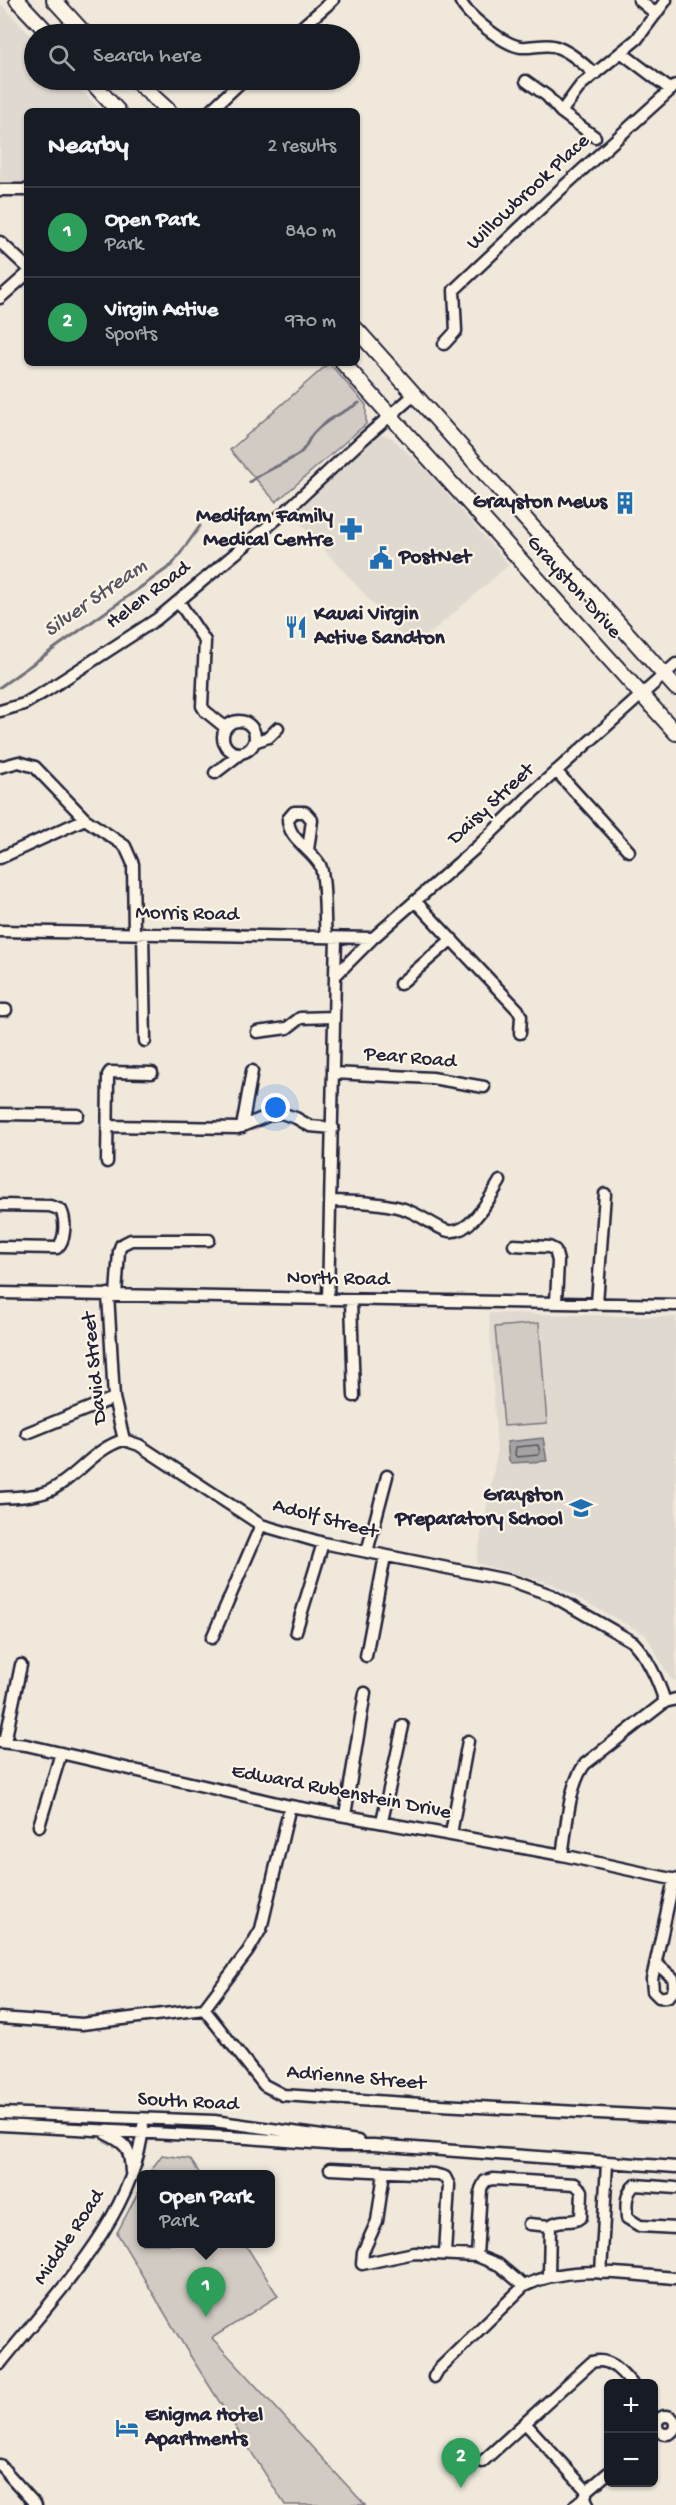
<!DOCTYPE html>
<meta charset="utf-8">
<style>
:root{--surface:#171b24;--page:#20242c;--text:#f1f3f6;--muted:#9ea1a6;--line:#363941;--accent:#1a73e8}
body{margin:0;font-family:"Gochi Hand",sans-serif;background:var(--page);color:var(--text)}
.controls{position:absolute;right:18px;bottom:18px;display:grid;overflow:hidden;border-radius:9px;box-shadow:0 2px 4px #0004}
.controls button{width:54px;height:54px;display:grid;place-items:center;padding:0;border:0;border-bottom:2px solid var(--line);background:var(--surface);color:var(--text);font:30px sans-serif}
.you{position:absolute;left:276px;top:1108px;width:21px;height:21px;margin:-15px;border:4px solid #fff;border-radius:50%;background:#1a73e8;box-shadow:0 0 0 9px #1a73e833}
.badge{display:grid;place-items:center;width:39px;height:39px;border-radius:50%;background:var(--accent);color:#fff;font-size:20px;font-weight:700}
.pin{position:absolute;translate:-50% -50px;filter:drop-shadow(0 2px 3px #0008)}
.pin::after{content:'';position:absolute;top:32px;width:21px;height:18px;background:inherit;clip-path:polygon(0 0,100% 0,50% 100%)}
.popup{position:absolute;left:137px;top:2170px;width:138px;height:78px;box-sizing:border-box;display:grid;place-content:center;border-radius:9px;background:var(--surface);filter:drop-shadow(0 2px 4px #0005);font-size:20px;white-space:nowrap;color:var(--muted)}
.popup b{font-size:22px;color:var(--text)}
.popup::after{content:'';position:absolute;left:50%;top:100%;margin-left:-12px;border:12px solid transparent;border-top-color:var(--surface)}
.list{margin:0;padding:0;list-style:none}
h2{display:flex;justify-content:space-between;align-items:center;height:78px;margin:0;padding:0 24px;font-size:26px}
h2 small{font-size:20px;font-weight:400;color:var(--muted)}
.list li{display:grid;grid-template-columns:39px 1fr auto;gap:18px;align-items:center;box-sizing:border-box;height:90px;padding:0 24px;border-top:2px solid var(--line)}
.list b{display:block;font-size:22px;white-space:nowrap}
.list p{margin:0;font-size:20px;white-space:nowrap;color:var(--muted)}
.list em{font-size:20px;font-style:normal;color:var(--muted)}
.icon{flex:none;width:33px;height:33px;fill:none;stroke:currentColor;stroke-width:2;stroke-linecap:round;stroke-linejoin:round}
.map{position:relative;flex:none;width:676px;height:2505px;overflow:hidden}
.search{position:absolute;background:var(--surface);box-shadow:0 2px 4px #0004;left:24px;top:24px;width:336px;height:66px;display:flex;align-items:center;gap:15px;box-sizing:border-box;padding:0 21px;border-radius:33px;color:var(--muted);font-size:22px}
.panel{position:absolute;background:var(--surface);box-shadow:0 2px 4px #0004;left:24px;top:108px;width:336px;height:258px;border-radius:9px}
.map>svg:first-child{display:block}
.built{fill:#e0d9cf}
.green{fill:#d1cbc3;stroke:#7a767f;stroke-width:1.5}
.water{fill:#a6a2a2;stroke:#716f79;stroke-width:1.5}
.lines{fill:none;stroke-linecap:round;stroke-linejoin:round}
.shore{stroke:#575564;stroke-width:1.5}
.stream{stroke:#716f79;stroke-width:3}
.minor-casing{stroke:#22223b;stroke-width:15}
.major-casing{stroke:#22223b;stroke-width:18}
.minor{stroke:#fcf5e5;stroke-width:10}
.major{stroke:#fcf5e5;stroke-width:14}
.labels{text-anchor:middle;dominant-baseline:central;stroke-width:4.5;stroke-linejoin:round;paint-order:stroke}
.street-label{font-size:21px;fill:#22223b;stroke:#fcf5e5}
.poi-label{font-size:21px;font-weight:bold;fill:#22223b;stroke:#fcf5e5;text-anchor:end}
.water-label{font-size:22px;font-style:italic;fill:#575564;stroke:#fcf5e5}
</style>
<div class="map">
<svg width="676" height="2505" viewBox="0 0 676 2505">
<rect width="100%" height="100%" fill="#efe8db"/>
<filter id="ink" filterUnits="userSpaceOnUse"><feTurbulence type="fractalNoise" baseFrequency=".0167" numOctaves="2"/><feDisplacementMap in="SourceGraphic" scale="12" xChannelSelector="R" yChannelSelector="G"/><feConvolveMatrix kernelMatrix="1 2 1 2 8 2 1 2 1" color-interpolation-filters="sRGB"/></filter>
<g filter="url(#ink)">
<path class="built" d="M0 3 34 39V80H72L101 111H27V185H0Z
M384 435 392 438 426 470 509 565 413 648 291 513 375 436Z
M489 1313 676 1317V1681L670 1678 646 1635 553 1584 476 1563 497 1453Z"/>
<path class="green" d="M329 363 366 405V424L276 502 230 450Z
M539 1323 547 1423 504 1426 495 1327Z
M162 2155 190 2159 200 2174H148Z
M141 2187 142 2244H245L278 2296 212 2338 365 2505H285L186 2349 117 2233Z"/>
<path class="water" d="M543 1438 547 1461 511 1463 509 1460 507 1442Z"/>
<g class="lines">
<path class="shore" d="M538 1445 540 1453 538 1455 517 1457 515 1455 516 1447Z"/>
<path class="stream" d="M250 482C265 470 283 465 299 454 307 448 307 441 312 435 323 421 344 412 359 403
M0 687 172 565 200 526"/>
<g class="minor-casing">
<path id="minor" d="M460 0C466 15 504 45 521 47 531 48 543 44 553 46 569 50 583 64 595 74
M639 0 656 14
M294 34 333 0
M622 53 671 90
M526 81 547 96 561 112 595 137
M210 111 243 80
M561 112 581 85 637 39 666 0
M0 190H27
M0 242 27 267
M0 298 27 274
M444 344 456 331 454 290 561 189 676 85
M179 602 205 641 202 706 205 711 226 728
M0 711 24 704 46 691 157 619 285 512 361 441 414 395
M223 737a16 16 0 1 1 32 0a16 16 0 1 1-32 0Z
M254 742 269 737 278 728
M0 767 19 762 35 767 85 819 125 846 133 864 134 933
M556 771 629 851
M215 773 241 753
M308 850 312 820 305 812H294L288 819C288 839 311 849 320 865 326 878 324 920 326 937
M0 858 85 819
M415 901 518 1010 521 1016 520 1033
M0 931 373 938
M143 933 145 1041
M335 976 336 938
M400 984 452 939
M0 1010H6
M257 1032 287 1028 300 1018 334 1017
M333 1073 432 1078 484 1087
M0 1114 78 1115
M108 1126 238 1128 272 1114 281 1113 296 1118 310 1126 333 1128
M242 1127 252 1071
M107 1162 108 1075 110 1072 152 1073
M331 1201C356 1202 380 1202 404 1209 419 1214 431 1224 445 1230 469 1239 490 1197 500 1181
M0 1205 50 1206 61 1210C66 1220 66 1240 57 1248L0 1247
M514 1245 549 1247 555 1250 558 1261 556 1302
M0 1293 676 1305
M116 1295 119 1251 121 1245 131 1240H209
M328 1300 335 976 373 938 478 846 533 792 676 664
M351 1300 354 1396
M597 1303 605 1194
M27 1433 114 1398
M124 1440 139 1445 261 1525 323 1543 512 1581 551 1595 633 1642C649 1659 658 1680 665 1702
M0 1498C16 1497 36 1497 51 1490 77 1477 96 1447 124 1440L114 1398 108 1294
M367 1552 387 1476
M296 1631 323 1543
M212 1638 261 1525
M366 1656 385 1556
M0 1742 26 1745 290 1806 562 1855 676 1880
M5 1742 21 1665
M345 1815 365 1693
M382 1821 403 1726
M39 1826 61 1753
M451 1834 468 1741
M562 1855C567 1828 568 1786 585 1764L665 1702 676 1699
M657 1964 673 1978C676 1990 672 1999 659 1997L653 1991 652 1979 674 1879
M204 2009 264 2085 283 2095 421 2104 676 2117
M204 2009 248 1951 261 1929 290 1806
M0 2018 82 2024 204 2009
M0 2113 214 2121 358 2141
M0 2125 247 2138 339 2145H374L676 2167
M106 2134C127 2144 130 2148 131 2172
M330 2169 434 2174 445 2177 449 2185 445 2254
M384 2173 377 2221 363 2252 362 2264 414 2253 477 2256 499 2265 524 2286
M676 2188 635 2185C625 2193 626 2206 627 2218L640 2226 676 2228
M529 2224 550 2226
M477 2256 481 2189 485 2181 493 2179 575 2184 582 2191 581 2217C572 2225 560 2217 550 2226L549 2276
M601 2273 607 2163
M0 2364C54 2296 135 2216 143 2126
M434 2377 438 2370 524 2286C570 2263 626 2275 676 2278
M657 2425a9 9 0 1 1 18 0a9 9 0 1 1-18 0Z
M525 2423 587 2491 585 2497 588 2505
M482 2462 592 2362C610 2357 621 2371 632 2384
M0 2465 36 2505
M587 2491 608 2473
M575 2505 585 2497"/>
</g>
<g class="major-casing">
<path id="major" d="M17 0 49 34
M54 0 85 34
M90 80 118 111
M135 80 169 111
M357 330 676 688
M343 363 676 733"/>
</g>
<use href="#minor" class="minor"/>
<use href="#major" class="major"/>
</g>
</g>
<defs>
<g id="building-bare" transform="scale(1.8)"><path d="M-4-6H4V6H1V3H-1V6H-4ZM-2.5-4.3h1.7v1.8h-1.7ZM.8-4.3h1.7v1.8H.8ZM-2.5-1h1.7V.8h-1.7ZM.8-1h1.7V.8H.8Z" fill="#1f6fb2" stroke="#fcf5e5" stroke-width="2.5" paint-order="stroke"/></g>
<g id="pharmacy-bare" transform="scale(1.8)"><path d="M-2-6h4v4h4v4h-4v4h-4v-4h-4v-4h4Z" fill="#1f6fb2" stroke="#fcf5e5" stroke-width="2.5" paint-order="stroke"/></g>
<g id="civic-bare" transform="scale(1.8)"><path d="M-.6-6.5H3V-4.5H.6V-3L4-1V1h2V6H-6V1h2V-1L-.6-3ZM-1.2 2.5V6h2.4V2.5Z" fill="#1f6fb2" stroke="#fcf5e5" stroke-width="2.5" paint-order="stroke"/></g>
<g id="restaurant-bare" transform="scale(1.8)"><path d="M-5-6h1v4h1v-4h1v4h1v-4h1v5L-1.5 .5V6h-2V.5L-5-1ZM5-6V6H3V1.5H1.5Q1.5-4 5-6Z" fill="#1f6fb2" stroke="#fcf5e5" stroke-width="2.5" paint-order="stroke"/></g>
<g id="school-bare" transform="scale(1.8)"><path d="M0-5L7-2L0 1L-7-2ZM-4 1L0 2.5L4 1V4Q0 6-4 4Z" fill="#1f6fb2" stroke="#fcf5e5" stroke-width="2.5" paint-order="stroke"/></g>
<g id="hotel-bare" transform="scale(1.8)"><path d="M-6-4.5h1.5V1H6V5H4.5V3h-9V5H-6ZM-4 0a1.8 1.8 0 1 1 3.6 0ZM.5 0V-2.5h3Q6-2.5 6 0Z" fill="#1f6fb2" stroke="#fcf5e5" stroke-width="2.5" paint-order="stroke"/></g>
</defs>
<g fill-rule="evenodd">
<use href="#building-bare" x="625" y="503"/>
<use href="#pharmacy-bare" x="351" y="529"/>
<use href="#civic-bare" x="381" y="558"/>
<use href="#restaurant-bare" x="296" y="627"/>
<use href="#school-bare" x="581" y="1508"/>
<use href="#hotel-bare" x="127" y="2428"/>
</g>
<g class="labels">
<g class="street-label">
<text transform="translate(529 193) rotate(-43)">Willowbrook Place</text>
<text transform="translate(573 588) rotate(48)">Grayston Drive</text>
<text transform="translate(149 596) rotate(-37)">Helen Road</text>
<text transform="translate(492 805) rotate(-43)">Daisy Street</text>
<text transform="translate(187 915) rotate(1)">Morris Road</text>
<text transform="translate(410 1059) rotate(5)">Pear Road</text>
<text transform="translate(338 1280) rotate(1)">North Road</text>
<text transform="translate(96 1368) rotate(-96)">David Street</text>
<text transform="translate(325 1520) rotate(15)">Adolf Street</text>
<text transform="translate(341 1793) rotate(11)">Edward Rubenstein Drive</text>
<text transform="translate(356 2079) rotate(5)">Adrienne Street</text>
<text transform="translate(188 2103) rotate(3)">South Road</text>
<text transform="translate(70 2238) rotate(-56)">Middle Road</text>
</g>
<g class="poi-label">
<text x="607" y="503">Grayston Mews</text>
<text x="333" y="517">Medifam Family<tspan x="333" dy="24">Medical Centre</tspan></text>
<text x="399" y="558" text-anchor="start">PostNet</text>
<text x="314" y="615" text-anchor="start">Kauai Virgin<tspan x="314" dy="24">Active Sandton</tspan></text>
<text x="563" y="1496">Grayston<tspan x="563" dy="24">Preparatory School</tspan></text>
<text x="145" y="2416" text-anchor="start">Enigma Hotel<tspan x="145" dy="24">Apartments</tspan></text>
</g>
<g class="water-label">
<text transform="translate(96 599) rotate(-35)">Silver Stream</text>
</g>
</g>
</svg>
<div class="controls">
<button>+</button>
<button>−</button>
</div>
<div class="you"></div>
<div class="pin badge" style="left:206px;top:2317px;background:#2e9e5b">1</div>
<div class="popup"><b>Open Park</b>Park</div>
<div class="pin badge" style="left:461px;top:2488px;background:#2e9e5b">2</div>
<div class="search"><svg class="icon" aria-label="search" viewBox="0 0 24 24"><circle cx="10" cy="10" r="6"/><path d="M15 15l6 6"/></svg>Search here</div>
<section class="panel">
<h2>Nearby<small>2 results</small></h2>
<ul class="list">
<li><span class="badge" style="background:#2e9e5b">1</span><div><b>Open Park</b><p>Park</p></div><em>840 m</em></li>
<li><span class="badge" style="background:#2e9e5b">2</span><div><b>Virgin Active</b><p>Sports</p></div><em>970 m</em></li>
</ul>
</section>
</div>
